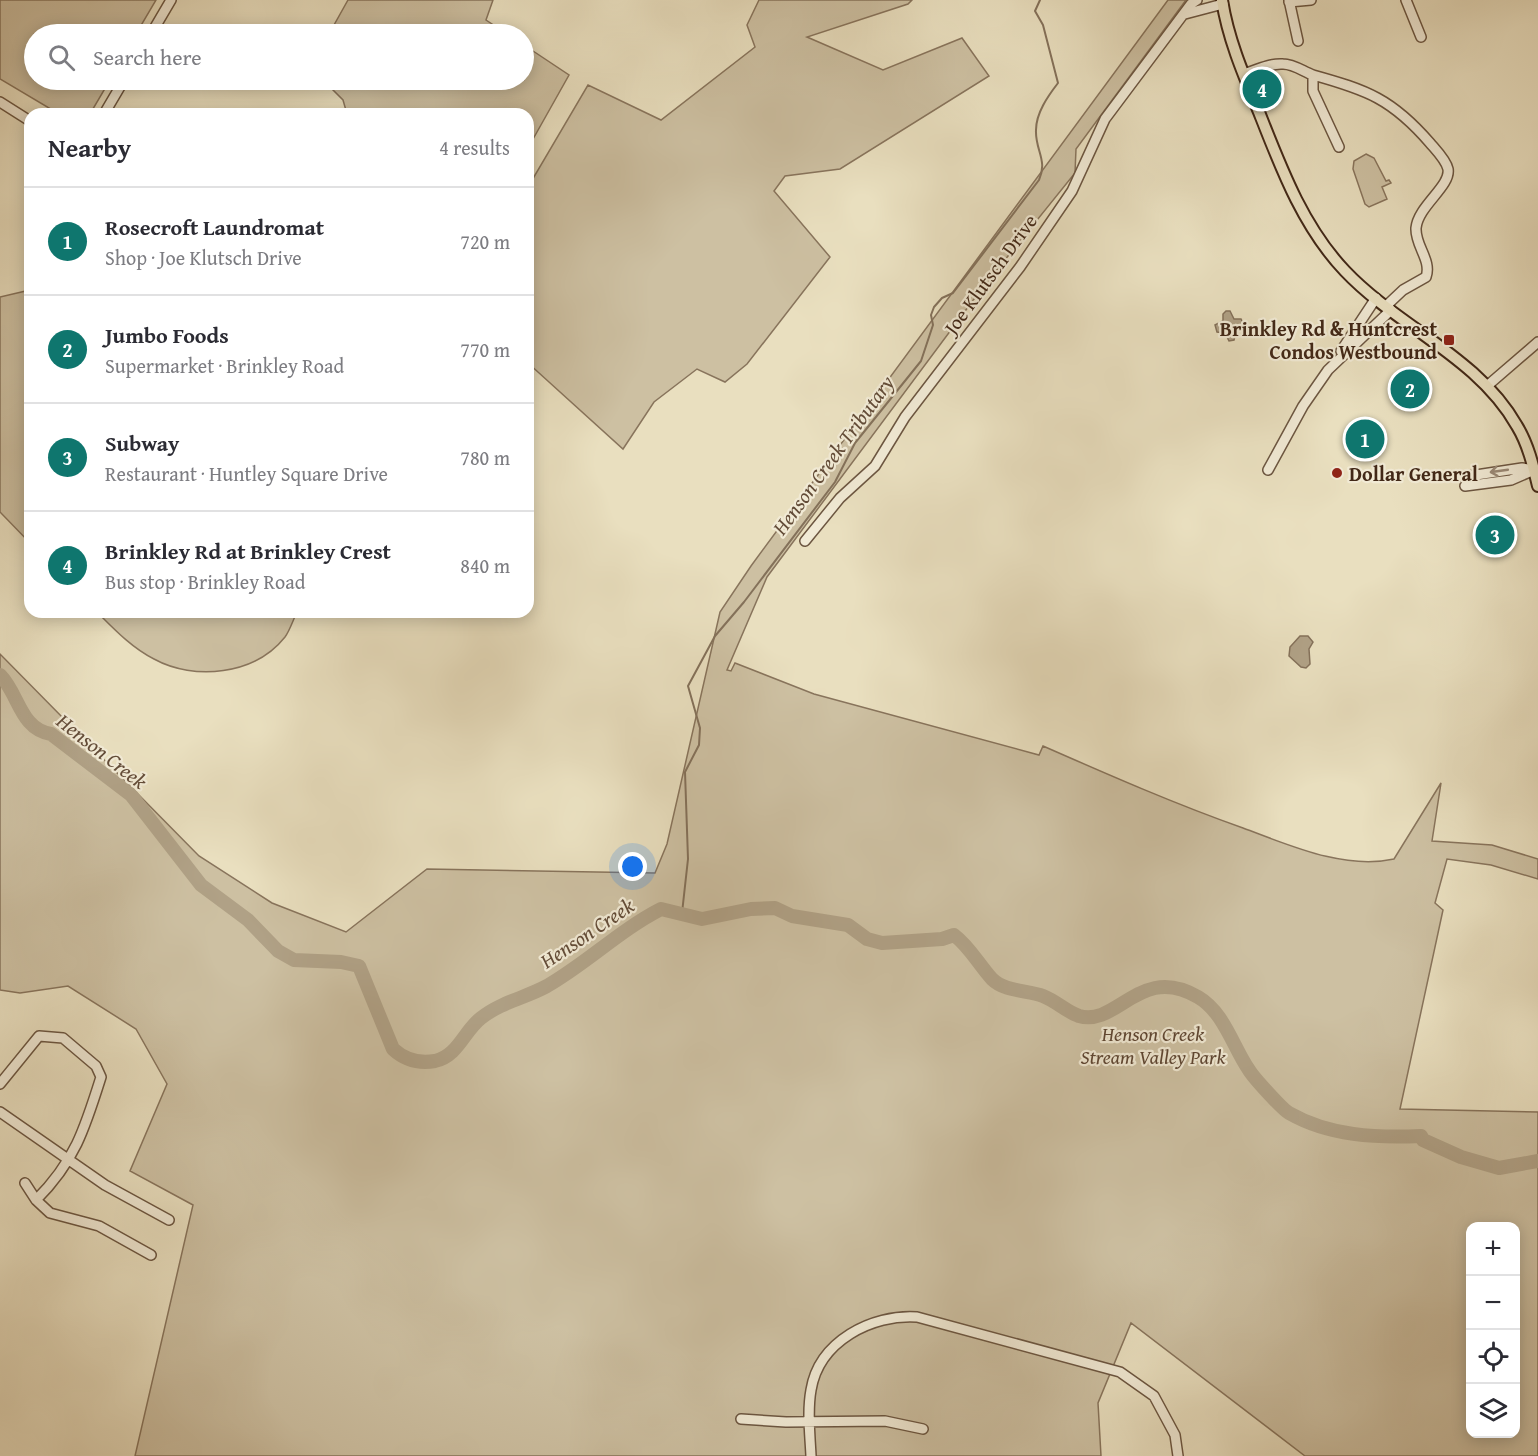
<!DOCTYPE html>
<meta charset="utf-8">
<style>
:root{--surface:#fff;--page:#f7f7f7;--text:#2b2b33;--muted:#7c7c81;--line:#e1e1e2;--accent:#0f766e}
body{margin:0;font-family:"Gentium Book Plus",serif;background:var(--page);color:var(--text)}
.controls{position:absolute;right:18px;bottom:18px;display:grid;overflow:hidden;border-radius:12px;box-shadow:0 3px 15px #0003}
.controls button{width:54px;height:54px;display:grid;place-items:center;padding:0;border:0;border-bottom:2px solid var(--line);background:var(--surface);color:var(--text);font:30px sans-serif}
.you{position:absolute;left:633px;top:867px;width:21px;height:21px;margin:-15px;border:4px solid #fff;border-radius:50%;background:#1a73e8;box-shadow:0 0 0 9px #1a73e833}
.badge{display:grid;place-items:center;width:39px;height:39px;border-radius:50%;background:var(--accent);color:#fff;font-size:20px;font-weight:700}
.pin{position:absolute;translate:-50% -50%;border:3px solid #fff;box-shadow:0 2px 6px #0006}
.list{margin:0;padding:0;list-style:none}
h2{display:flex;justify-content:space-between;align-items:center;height:78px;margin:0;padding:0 24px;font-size:26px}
h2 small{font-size:20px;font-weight:400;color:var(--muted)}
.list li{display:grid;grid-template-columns:39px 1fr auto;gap:18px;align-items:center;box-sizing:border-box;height:108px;padding:0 24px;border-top:2px solid var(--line)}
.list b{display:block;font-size:22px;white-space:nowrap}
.list p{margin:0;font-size:20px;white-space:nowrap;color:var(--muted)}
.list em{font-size:20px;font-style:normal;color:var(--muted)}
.icon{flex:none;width:33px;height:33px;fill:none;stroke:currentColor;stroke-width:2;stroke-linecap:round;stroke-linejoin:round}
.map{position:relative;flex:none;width:1538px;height:1456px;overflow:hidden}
.search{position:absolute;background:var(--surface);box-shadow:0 3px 15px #0003;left:24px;top:24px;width:510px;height:66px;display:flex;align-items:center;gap:15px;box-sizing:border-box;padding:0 21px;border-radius:33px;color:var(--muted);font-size:22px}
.panel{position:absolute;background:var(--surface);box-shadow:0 3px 15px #0003;left:24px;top:108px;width:510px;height:510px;border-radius:18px}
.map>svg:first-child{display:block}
.green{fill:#cdc0a2;stroke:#88745c;stroke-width:1.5;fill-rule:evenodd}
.water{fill:#b0a186;stroke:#84715a;stroke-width:1.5}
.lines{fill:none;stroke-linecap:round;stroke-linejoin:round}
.stream{stroke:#84715a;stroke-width:2}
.river{stroke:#b0a186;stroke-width:14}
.minor-casing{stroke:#6c5641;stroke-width:12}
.major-casing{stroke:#422817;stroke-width:14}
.minor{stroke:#f1ead5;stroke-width:9}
.major{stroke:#e9dfbf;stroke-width:10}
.oneway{stroke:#9a8976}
.poi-dot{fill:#8f2418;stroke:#f1ead5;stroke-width:2}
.labels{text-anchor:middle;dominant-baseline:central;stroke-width:4.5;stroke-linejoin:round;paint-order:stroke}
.street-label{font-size:20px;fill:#422817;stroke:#f1ead5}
.poi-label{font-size:20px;font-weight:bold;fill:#422817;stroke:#f1ead5;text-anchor:end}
.park-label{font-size:20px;font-style:italic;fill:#5e4633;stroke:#f1ead5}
.water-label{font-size:21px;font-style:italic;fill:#634c38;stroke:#f1ead5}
</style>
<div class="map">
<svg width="1538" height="1456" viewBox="0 0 1538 1456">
<rect width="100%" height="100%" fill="#e9dfbf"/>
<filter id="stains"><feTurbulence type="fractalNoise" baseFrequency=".00333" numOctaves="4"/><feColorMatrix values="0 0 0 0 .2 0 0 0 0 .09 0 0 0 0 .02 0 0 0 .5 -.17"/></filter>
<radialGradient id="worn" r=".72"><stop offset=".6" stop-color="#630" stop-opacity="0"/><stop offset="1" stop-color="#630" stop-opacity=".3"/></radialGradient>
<path class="green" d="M0 0H156L136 34H34V80H110L90 114H59L0 79Z
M348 0H493L486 20 507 34H329Z
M759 0H912L908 4 807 37 883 70 962 38 989 76 840 169 785 176 774 191 830 257 747 364 725 382 697 369 654 402 623 449 528 363V187L588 85 661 120 755 47 747 25Z
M1168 0H1186L1076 149 1075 173 983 287 767 577 727 670 731 671 735 663 814 694 1039 755 1043 746C1109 775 1175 804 1243 828 1289 845 1344 870 1394 859L1441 783 1432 841 1492 845 1538 859V879L1491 865 1447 859 1435 903 1443 910 1400 1109 1538 1112V1456H1305L1131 1323 1098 1403 1101 1456H135L193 1205 130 1171 167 1084 136 1029 68 986 20 993 0 990V654L199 856 272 903 346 932 427 869 655 873 667 844 720 612 751 566ZM1470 1226H1516V1434H1470Z
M524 45 569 75 528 148V114H347L343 100 323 80H524Z
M1366 154 1374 158 1386 181 1389 180 1391 183 1382 187 1387 199 1369 207 1365 204 1353 169 1354 161Z
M30 290V543L0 512V297Z
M97 612H297C293 620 290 630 285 637 255 675 194 681 154 659 132 648 114 629 97 612Z"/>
<path class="water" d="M1226 311H1230L1234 319H1241L1244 325 1236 331 1234 340 1229 341 1225 333 1217 332 1215 325 1223 321V314Z
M1300 636H1308L1313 642 1309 649 1310 664 1306 668 1301 667 1289 656 1290 647Z"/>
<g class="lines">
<path class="stream" d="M682 913 688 859 685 772 699 745 700 728 688 686 715 636 744 602 835 482 855 443 921 361 933 325 931 315 934 307 942 298 953 293 1039 180C1048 160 1035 150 1036 130 1036 113 1048 96 1058 83L1043 25 1035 11 1040 0"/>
<path class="river" d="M0 675C19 694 20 729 51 734L131 795 201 885 248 920 278 951 294 960 341 962 359 966 393 1049C405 1060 418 1064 435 1061 458 1056 464 1031 481 1018 501 1002 525 998 547 986 587 963 620 930 661 909L702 919 751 909 775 908 792 916 848 925 867 939 882 943 942 939 954 935C970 947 979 965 992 979 1005 992 1028 990 1043 996 1056 1001 1067 1012 1079 1016 1118 1027 1140 963 1198 997 1224 1012 1233 1047 1249 1070 1253 1077 1283 1110 1289 1113 1329 1136 1376 1138 1421 1136L1423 1140 1461 1157 1499 1168 1538 1161"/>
<g class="minor-casing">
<path id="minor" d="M1289 0 1298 41
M1406 0 1421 37
M1289 2 1311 0
M1185 14 1223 4
M151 34 171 0
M1244 74C1256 70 1270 63 1283 64 1294 64 1304 72 1313 75 1367 90 1392 99 1430 143 1436 150 1446 160 1448 169 1451 186 1418 206 1416 228 1415 246 1432 260 1426 277L1403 290 1386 306
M1313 75V91L1339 147
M0 102 30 121
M104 114 124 80
M1341 351 1376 298
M1487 386 1538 342
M1268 470 1303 406 1328 370 1391 310
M1463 477 1522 468 1534 470
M1465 486 1511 480 1534 470
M805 541 840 498 875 466 905 417 1020 267 1072 191 1105 119 1191 4 1197 0
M0 1084 39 1036 63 1038 96 1066 101 1077C85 1128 75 1161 36 1200
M0 1112 105 1185 169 1220
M25 1183 36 1200 50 1213 99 1226 151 1255
M741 1419 786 1422 885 1421 923 1429
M811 1456C810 1434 807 1412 811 1390 819 1341 872 1314 917 1317L1120 1372 1154 1396 1175 1435 1178 1456"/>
</g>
<g class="major-casing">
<path id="major" d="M1222 0C1228 39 1244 76 1259 112 1281 168 1303 227 1345 271 1398 327 1478 357 1517 426 1528 444 1533 465 1538 486"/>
</g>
<use href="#minor" class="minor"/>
<use href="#major" class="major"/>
</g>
<defs><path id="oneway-shaft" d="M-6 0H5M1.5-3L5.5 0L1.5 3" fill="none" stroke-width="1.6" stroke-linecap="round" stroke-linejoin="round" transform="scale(1.5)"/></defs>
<use class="oneway" href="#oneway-shaft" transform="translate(1499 471) rotate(172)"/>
<g class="poi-dot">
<rect x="1443" y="334" width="12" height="12" rx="3"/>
<circle cx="1337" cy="473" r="6"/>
</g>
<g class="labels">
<g class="street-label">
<text transform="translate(990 274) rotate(-54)">Joe Klutsch Drive</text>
</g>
<g class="poi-label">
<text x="1437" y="328">Brinkley Rd &amp; Huntcrest<tspan x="1437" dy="23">Condos Westbound</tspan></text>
<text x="1349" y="473" text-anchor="start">Dollar General</text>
</g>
<g class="park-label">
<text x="1153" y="1033">Henson Creek<tspan x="1153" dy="23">Stream Valley Park</tspan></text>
</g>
<g class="water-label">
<text transform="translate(833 455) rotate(-54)">Henson Creek Tributary</text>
<text transform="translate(102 751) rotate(38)">Henson Creek</text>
<text transform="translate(587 933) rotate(-34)">Henson Creek</text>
</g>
</g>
<rect width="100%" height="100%" filter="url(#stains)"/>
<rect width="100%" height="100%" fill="url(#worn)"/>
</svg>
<div class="controls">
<button>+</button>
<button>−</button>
<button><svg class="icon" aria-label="locate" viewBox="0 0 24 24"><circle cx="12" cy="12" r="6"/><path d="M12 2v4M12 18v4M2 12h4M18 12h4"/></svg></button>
<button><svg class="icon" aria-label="layers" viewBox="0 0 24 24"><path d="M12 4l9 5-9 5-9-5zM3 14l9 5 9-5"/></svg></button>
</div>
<div class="you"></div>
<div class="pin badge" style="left:1365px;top:439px">1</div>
<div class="pin badge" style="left:1410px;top:389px">2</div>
<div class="pin badge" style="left:1495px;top:535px">3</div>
<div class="pin badge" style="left:1262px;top:89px">4</div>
<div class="search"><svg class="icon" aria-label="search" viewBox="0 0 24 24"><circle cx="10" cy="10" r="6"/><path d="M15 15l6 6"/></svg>Search here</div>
<section class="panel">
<h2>Nearby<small>4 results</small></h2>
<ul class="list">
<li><span class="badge">1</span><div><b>Rosecroft Laundromat</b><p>Shop · Joe Klutsch Drive</p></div><em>720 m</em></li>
<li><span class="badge">2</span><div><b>Jumbo Foods</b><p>Supermarket · Brinkley Road</p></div><em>770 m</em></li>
<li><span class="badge">3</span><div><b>Subway</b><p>Restaurant · Huntley Square Drive</p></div><em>780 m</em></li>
<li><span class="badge">4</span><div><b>Brinkley Rd at Brinkley Crest</b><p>Bus stop · Brinkley Road</p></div><em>840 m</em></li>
</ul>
</section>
</div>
